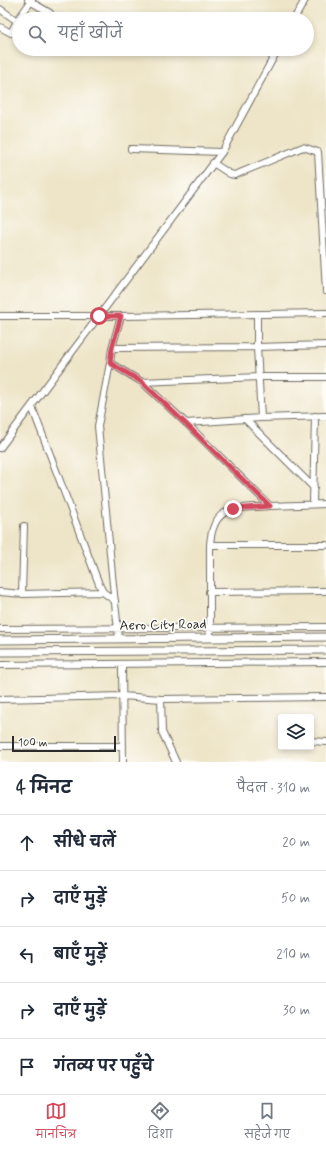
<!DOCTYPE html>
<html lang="hi">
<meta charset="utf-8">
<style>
:root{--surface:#fff;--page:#f6f6f7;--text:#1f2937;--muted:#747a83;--line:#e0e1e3;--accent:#d1495b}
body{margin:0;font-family:Mynerve,"Playpen Sans Deva",sans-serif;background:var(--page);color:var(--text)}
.controls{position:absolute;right:12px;bottom:12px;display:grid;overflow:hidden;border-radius:4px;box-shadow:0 2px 6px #0003}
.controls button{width:36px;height:36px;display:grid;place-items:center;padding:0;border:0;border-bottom:1px solid var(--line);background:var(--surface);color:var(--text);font:20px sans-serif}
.scale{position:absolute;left:12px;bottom:10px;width:104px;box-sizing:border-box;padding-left:4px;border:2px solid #2b2b2b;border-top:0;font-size:11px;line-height:14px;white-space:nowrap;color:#2b2b2b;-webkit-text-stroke:3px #fdfcf7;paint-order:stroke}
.stop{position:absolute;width:12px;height:12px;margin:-9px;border:3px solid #d1495b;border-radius:50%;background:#fff}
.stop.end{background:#d1495b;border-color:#fff;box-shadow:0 1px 4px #0008}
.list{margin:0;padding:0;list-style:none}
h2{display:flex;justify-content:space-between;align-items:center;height:52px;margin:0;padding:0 16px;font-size:17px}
h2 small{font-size:13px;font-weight:400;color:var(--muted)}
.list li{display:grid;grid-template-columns:26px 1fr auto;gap:12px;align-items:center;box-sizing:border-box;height:56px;padding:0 16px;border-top:1px solid var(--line)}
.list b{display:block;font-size:15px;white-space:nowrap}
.list em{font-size:13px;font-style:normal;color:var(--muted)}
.icon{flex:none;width:22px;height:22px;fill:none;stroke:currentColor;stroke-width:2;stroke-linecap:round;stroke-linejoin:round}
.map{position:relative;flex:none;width:326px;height:762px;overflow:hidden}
.search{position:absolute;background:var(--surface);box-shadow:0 2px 6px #0003;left:12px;right:12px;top:12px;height:44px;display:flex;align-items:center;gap:10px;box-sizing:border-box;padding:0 14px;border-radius:22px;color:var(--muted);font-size:15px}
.sheet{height:332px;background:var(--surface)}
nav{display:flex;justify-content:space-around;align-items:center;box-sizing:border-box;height:56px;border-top:1px solid var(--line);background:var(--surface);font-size:11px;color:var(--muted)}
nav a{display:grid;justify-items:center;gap:2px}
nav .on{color:var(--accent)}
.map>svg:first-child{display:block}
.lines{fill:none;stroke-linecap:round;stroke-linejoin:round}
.minor-casing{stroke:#6f6c62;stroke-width:8}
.tertiary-casing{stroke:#6f6c62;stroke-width:9}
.minor{stroke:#fff;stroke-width:6}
.tertiary{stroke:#fff;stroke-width:7}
.route{stroke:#d1495b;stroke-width:5}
.labels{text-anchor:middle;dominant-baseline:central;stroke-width:3.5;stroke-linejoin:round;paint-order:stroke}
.street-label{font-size:14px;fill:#2b2b2b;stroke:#fdfcf7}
</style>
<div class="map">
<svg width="326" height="762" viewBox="0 0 326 762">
<rect width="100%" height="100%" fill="#fdfcf7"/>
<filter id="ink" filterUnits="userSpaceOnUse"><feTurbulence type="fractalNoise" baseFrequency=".025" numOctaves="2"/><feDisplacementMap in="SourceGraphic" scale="8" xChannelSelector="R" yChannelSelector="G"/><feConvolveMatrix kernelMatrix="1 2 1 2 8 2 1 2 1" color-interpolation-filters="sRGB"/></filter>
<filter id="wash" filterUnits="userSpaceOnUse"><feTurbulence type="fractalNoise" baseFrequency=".012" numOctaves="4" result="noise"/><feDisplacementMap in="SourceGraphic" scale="16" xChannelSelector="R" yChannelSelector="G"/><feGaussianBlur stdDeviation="0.9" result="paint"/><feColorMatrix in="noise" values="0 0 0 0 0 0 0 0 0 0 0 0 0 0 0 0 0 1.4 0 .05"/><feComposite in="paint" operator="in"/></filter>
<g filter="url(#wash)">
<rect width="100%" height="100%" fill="#eee5c8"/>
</g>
<g filter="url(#ink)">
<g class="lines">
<g class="minor-casing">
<path id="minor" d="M28 0 50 13
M0 9 17 21
M294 19 305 0
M0 27 11 33 17 21 32 0
M131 149 222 152
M213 163 230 174 235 175 303 147 318 152 326 291
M257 314V347L261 418
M0 316H121L326 313
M121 316 112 348 110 363 142 382 186 423 270 506C236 509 213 503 210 545V638
M112 348 257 347 326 345
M110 363 98 426 113 585 119 639
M142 382 259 377H326
M32 407 99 584 103 592 115 601
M245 419 314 488
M186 423 261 418 326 416
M0 448 222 152 278 49
M313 504 315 416
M270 506 326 504
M210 545H326
M0 592 22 594 24 526
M209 592 326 591
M22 594 103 592
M0 629 326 627
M122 664 123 762
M0 665 326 662
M0 699 122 696 161 699 326 697
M161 699 162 732 176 762
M311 741 326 742
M0 746H123"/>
</g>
<g class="tertiary-casing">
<path id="tertiary" d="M0 640 326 637
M0 652 326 650"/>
</g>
<use href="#minor" class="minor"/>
<use href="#tertiary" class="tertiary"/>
</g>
</g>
<g class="lines" filter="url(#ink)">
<path class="route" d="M99 316H121L112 348 110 363 142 382 186 424 270 506 233 509"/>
</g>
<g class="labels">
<g class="street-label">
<text transform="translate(163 625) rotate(-1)">Aero City Road</text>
</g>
</g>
</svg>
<div class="controls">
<button><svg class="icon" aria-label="layers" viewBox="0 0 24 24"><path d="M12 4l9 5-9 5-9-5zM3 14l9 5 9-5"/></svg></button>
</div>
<div class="scale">100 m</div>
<div class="stop" style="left:99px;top:316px"></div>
<div class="stop end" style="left:233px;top:509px"></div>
<div class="search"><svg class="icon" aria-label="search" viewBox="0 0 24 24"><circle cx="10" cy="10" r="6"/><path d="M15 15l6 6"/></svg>यहाँ खोजें</div>
</div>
<section class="sheet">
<h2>4 मिनट<small>पैदल · 310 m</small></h2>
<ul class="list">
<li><svg class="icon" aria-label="ahead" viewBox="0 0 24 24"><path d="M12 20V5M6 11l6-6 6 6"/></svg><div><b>सीधे चलें</b></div><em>20 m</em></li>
<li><svg class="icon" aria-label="right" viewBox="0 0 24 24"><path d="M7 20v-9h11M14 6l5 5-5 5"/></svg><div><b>दाएँ मुड़ें</b></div><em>50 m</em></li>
<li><svg class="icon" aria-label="left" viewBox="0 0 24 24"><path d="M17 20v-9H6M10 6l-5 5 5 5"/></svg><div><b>बाएँ मुड़ें</b></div><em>210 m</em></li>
<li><svg class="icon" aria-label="right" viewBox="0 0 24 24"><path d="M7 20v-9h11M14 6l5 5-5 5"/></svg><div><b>दाएँ मुड़ें</b></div><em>30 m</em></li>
<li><svg class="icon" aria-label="arrive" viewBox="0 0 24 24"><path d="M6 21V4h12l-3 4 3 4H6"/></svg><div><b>गंतव्य पर पहुँचे</b></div></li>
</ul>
</section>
<nav>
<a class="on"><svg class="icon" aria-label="map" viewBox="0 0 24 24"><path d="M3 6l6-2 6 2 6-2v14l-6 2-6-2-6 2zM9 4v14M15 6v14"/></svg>मानचित्र</a>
<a><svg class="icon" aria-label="directions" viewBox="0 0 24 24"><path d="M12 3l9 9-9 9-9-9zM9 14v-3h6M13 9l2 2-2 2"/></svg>दिशा</a>
<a><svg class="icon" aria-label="saved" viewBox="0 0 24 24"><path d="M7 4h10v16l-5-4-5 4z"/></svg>सहेजे गए</a>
</nav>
